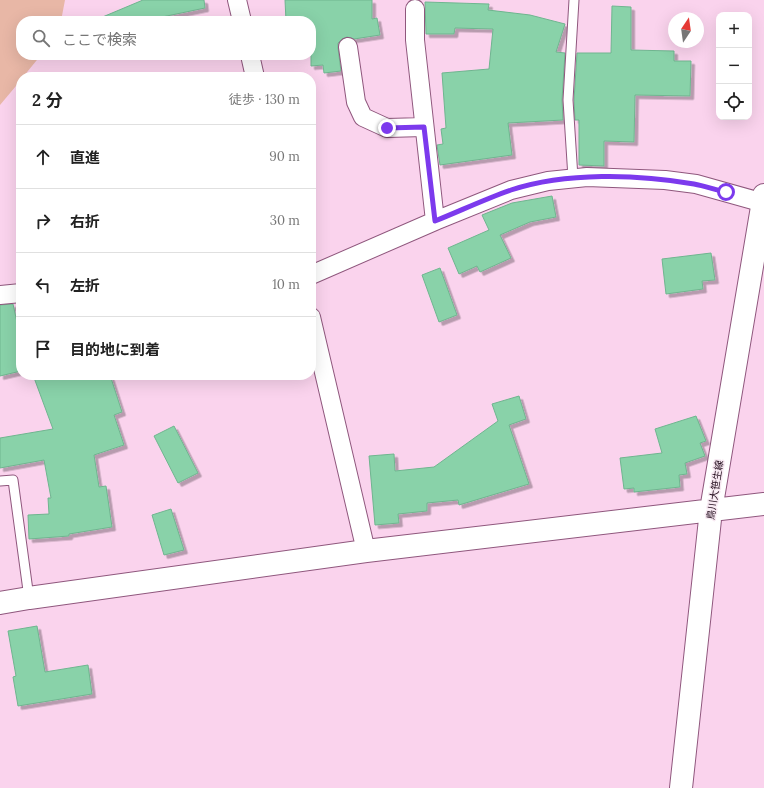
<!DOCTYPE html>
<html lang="ja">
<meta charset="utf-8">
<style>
:root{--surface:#fff;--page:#f2f2f2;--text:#222;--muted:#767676;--line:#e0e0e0}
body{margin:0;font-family:Lora,"Noto Sans JP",serif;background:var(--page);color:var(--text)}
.controls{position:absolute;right:12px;top:12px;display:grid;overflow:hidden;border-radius:8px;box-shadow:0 4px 16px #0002}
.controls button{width:36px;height:36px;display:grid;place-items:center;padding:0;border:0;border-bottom:1px solid var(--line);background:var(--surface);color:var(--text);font:20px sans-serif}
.compass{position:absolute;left:668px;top:12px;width:36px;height:36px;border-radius:50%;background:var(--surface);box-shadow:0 4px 16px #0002;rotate:13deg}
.stop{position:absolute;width:12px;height:12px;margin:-9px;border:3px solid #7c3aed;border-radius:50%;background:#fff}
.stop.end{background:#7c3aed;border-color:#fff;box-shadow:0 1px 4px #0008}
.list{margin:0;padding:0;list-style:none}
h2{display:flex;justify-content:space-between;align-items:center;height:52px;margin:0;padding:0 16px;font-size:17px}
h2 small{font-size:13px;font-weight:400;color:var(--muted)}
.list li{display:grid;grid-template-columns:26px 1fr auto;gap:12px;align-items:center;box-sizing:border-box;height:64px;padding:0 16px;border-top:1px solid var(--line)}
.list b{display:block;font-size:15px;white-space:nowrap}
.list em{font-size:13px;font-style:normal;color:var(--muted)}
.icon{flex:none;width:22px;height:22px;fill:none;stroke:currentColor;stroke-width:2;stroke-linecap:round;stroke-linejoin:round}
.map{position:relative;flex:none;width:764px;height:788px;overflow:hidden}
.search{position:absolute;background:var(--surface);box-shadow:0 4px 16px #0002;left:16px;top:16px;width:300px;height:44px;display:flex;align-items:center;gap:10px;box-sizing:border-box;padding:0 14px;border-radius:16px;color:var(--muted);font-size:15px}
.panel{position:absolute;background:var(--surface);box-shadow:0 4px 16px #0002;left:16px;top:72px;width:300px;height:308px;border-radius:16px}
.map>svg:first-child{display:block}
.green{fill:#e8b7a6}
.building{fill:#89d2a9;stroke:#6fb58f;filter:url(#shadow)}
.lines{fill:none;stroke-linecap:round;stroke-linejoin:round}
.service-casing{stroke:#8f577d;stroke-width:11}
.minor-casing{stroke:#8f577d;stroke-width:20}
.tertiary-casing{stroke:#8f577d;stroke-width:24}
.service{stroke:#fff;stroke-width:9}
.minor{stroke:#fff;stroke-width:18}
.tertiary{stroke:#fff;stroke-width:22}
.route{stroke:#7c3aed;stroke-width:5}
.labels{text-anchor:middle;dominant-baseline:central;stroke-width:3;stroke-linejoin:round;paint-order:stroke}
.street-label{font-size:10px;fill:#210b1b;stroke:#f7e9f2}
</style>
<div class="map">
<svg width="764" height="788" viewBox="0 0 764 788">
<defs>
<filter id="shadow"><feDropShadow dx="3.5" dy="3.5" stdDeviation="0" flood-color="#0004"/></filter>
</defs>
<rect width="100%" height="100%" fill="#fad3ed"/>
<path class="green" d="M0 0H65L61 21H21V55H41L23 77H21V80L0 105Z"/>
<path class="building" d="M143 0H204L205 8 143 21H93Z
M285 0H372V19L377 18 380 35 354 39 347 37 342 39 338 43V48L341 71 324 73 323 65 311 66V21H286Z
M425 2 489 4 488 10 530 15 565 24 556 52 565 53 562 100 563 120 508 123 512 155 440 165 437 145 443 144 441 129 446 128 442 73 489 69 493 29 455 28 454 34H426Z
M612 6 631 7V50L674 51V61H691L690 96 635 95 634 142 604 141V166L579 165V120H575L574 100 577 53H611Z
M552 196 556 217 530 222 500 235 511 258 480 272 477 266 459 274 448 248 489 230 482 215 512 203Z
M711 253 715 280 702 281 703 289 666 294 662 259Z
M440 268 457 315 439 322 422 275Z
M13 304 18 327 21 326V371L0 376V305Z
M33 375H110L122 412 114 415 124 445 94 455 99 487 106 486 112 527 69 534V536L29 539 28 515 49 514 48 498H51L44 460 0 468V438L53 429Z
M519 396 526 419 509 425 529 484 459 505 458 500 427 503V511L398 514 399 523 375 525 369 456 394 454 395 471 434 467 498 421 492 404Z
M696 416 706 441 700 443 705 456 685 463 687 474 679 475 680 487 634 492V488L624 489 620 458 662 453 655 429Z
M174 426 198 473 178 483 154 436Z
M171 509 184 550 164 555 152 515Z
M37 626 45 672 88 665 92 694 18 706 13 677 16 676 8 631Z"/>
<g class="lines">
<g class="service-casing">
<path id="service" d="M573 178 568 100 574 0
M0 481 13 480 29 598"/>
</g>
<g class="minor-casing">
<path id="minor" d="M237 0 242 21
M415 9V40L435 221
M348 47 356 102 363 117 387 128 424 127
M250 55 255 77
M311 275 435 221 511 190 548 181 587 177 665 180 696 184 764 203
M0 295 21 293
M311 317 366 551"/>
</g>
<g class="tertiary-casing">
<path id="tertiary" d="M0 603 29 598 366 551 764 504
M681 788 711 510 764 195"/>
</g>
<use href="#service" class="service"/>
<use href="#minor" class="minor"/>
<use href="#tertiary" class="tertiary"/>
</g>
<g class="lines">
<path class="route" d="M387 128 424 127 435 221C460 211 485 199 511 190 566 172 637 174 694 184 705 186 716 190 726 192"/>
</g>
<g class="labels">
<g class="street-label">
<text transform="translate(715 490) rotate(-81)">鳥川大笹生線</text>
</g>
</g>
</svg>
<div class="controls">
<button>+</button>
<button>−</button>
<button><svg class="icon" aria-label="locate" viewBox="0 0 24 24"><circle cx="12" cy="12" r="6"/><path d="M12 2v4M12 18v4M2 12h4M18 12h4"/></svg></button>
</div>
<svg class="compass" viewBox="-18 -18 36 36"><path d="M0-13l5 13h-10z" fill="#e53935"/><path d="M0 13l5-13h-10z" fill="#767676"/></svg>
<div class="stop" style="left:726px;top:192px"></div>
<div class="stop end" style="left:387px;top:128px"></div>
<div class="search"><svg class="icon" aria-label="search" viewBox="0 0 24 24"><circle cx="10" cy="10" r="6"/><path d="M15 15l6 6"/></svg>ここで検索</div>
<section class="panel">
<h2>2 分<small>徒歩 · 130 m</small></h2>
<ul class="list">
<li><svg class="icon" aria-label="ahead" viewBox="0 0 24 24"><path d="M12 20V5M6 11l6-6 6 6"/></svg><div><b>直進</b></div><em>90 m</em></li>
<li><svg class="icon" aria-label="right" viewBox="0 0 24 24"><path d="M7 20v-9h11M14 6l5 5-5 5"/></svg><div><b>右折</b></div><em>30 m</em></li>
<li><svg class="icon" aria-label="left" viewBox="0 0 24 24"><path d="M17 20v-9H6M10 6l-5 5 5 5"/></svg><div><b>左折</b></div><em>10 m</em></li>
<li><svg class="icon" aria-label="arrive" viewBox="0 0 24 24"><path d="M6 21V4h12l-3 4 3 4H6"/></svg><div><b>目的地に到着</b></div></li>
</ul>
</section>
</div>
